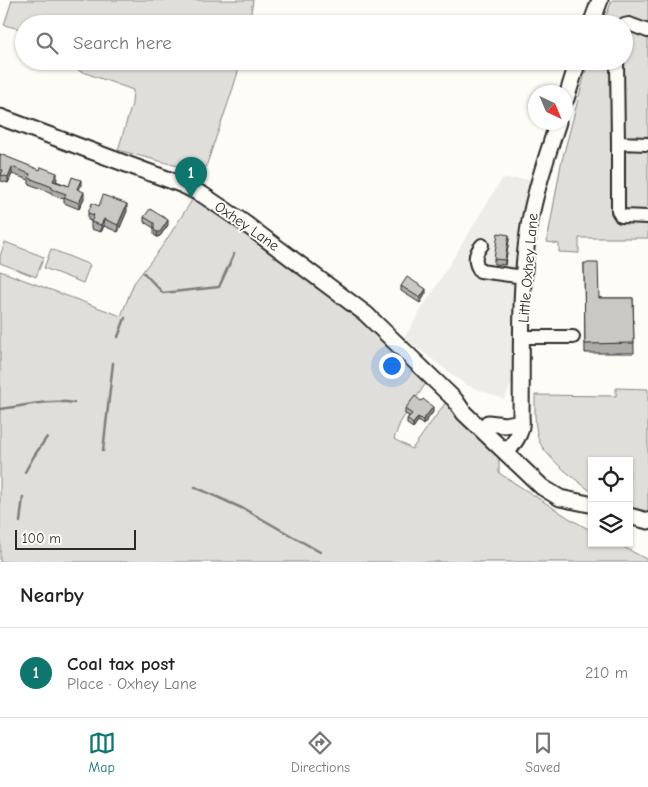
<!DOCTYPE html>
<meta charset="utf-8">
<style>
:root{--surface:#fff;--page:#f6f6f6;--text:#222;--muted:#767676;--line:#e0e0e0;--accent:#0f766e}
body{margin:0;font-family:"Comic Neue",sans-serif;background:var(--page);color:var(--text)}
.controls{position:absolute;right:15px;bottom:15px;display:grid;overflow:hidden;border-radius:0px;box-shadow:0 1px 4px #0004}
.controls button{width:45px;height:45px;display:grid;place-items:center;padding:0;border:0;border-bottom:1px solid var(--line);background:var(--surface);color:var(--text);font:25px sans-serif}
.compass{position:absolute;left:528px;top:85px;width:45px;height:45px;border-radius:50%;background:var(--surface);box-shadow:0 1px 4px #0004;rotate:136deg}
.scale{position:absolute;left:15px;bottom:12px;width:121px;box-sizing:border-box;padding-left:5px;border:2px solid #2b2b2b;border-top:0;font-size:14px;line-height:18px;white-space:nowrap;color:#2b2b2b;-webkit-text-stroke:4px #fdfcf7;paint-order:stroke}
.you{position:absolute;left:391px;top:365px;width:18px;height:18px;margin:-12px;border:4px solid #fff;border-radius:50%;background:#1a73e8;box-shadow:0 0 0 8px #1a73e833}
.badge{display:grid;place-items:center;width:32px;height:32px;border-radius:50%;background:var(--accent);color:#fff;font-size:16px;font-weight:700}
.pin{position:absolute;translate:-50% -41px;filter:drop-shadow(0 1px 2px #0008)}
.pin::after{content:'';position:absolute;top:26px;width:18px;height:15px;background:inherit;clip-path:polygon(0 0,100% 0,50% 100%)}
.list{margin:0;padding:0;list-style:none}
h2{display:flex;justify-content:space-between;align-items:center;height:65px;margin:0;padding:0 20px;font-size:21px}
h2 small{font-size:16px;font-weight:400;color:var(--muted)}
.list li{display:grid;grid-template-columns:32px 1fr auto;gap:15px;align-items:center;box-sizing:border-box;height:90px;padding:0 20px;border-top:1px solid var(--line)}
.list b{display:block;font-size:19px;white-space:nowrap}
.list p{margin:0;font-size:16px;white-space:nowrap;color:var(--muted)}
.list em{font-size:16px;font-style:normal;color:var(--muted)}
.icon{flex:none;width:28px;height:28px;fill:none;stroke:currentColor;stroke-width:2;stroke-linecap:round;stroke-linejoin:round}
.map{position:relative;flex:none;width:648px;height:562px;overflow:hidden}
.search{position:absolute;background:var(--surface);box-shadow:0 1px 4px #0004;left:15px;right:15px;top:15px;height:55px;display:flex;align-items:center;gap:12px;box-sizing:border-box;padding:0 18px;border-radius:28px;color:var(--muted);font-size:19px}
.sheet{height:155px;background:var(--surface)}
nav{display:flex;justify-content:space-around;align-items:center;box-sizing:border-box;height:70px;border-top:1px solid var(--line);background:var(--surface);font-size:14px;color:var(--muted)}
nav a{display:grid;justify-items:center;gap:2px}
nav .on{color:var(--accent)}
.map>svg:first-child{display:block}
.built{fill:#edece8}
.green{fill:#dfdeda;stroke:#858482}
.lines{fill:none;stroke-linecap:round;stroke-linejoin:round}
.stream{stroke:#7e7d7b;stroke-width:2.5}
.minor-casing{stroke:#2b2b2b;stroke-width:16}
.major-casing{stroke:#2b2b2b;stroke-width:19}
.minor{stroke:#fdfcf7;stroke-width:12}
.major{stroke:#fdfcf7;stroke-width:15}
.wall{fill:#adaca9;stroke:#2b2b2b}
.shaded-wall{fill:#8d8c89;stroke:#2b2b2b}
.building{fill:#c9c8c4;stroke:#2b2b2b}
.labels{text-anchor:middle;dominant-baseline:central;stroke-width:4;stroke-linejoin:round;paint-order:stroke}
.street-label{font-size:15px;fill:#2b2b2b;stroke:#fdfcf7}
</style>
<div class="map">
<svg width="648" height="562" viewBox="0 0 648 562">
<rect width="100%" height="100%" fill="#fdfcf7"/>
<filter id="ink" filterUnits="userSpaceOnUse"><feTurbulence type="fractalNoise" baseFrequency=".02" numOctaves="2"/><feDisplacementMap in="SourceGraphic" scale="10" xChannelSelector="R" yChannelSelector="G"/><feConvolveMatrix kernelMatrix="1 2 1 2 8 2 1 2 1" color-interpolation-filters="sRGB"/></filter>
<g filter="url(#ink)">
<path class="built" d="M502 179H532V192L520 276 513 382 504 399 466 385 404 338Z"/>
<path class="green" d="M12 0H253L249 24H24V30L4 25Z
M612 0H648V238H579V253L559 252V244L547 242 561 164 587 66 589 61H624V24H603Z
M52 61H241C231 99 216 135 204 173L118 150 132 104 133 90Z
M196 194 346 302 426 383 400 423 394 439 412 449 446 402 499 455V473L572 520 592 531V543H616L648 560V562H0V271L121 316 134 283 163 245Z
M5 242 44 257 36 277 0 263V256Z
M51 249 90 265 83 283 44 268Z
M616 388 648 389V515L629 510V461H592V492C576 480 549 460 540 443 534 429 535 410 535 395L616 396Z"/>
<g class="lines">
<path class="stream" d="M144 273 163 293 219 287 234 254
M118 337 125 318
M0 409C25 406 49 399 74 403
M103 451 113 363
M25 472 34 456 47 437
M195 487 246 510 320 552
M20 522 23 497"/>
<g class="minor-casing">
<path id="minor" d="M624 25 629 24 648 31
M617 61 618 143 648 144
M618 143V211L621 216 648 217
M482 245C475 253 473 261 480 271L524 277
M522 337H573"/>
</g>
<g class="major-casing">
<path id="major" d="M591 24 600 0
M566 99 578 61
M0 117 183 185 203 195 243 222 366 314 455 400 464 413 542 487 560 498 589 504
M488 423 505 425 516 423
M507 452C516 440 523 432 521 417 522 353 519 288 529 226 535 191 547 156 558 122
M629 516 648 521"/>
</g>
<use href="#minor" class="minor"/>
<use href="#major" class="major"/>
</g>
<path class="wall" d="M0 154 57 179 56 181 69 186H81L79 190 84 198 79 209 64 203V199L52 195V193L29 184V180L12 174 8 183 1 181V176L0 175Z
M99 206 127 211 118 232 104 226 101 232 91 229V221L88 220V213Z
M144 217 168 225 160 236 157 237 154 235V228L144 222Z
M509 239 505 265 494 264V259Z
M584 263 599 298H633L634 353H585Z
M401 286 426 293 420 303 401 291Z
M405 409 433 412 423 425 418 421 413 428 407 424V419L409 416 405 414Z"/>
<path class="shaded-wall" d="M12 167V174L8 183V177Z
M57 173V179L53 187V181Z
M81 180V186L77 195V189Z
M84 192V198L79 209V203Z
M127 204V211L118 232V225Z
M104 219V226L101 232V225Z
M168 220V225L160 236 157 237V232Z
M509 235V239L505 265V260Z
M426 289V293L420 303V298Z
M433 407V412L423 425V420Z
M418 417V421L413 428V424Z"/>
<path class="building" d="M0 154 40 170 41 167 57 173 53 181 69 186 72 177 81 180 77 189 84 192 79 203 64 197 66 194 52 189V187L29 178 30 174 12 167 8 177 1 175 3 170 0 169Z
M103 195 127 204 118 225 104 219 101 225 91 222 94 215 88 213 92 203 99 206Z
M150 209 168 220 160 232H157L154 230V223L144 217Z
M498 233 509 235 505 260 494 259Z
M584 263H598L599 298H633L634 343 585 344Z
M407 277 426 289 420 298 401 286Z
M415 396 421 401 423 399 433 407 423 420 418 417 413 424 407 419 412 414 405 409Z"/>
</g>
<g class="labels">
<g class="street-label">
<text transform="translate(247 226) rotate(35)">Oxhey Lane</text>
<text transform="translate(528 268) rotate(-85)">Little Oxhey Lane</text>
</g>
</g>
</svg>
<div class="controls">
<button><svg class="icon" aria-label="locate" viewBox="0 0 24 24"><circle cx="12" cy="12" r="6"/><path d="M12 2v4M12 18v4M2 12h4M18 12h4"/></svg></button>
<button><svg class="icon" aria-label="layers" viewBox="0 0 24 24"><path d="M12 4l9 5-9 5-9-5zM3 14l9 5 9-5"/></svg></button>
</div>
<svg class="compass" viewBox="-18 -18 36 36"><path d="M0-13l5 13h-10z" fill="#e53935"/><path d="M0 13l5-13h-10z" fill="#767676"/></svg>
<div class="scale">100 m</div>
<div class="you"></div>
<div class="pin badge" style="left:191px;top:198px">1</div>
<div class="search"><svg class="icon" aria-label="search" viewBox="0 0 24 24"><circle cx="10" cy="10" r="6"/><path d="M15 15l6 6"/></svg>Search here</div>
</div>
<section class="sheet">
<h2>Nearby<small></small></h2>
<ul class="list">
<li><span class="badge">1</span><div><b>Coal tax post</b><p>Place · Oxhey Lane</p></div><em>210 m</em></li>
</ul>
</section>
<nav>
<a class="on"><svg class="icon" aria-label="map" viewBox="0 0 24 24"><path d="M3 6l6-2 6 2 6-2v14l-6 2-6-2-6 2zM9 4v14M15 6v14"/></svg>Map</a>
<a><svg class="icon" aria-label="directions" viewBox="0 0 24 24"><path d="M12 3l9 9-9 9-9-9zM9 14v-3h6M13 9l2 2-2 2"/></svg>Directions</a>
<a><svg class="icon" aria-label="saved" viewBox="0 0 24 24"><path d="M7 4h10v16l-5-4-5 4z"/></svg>Saved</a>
</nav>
